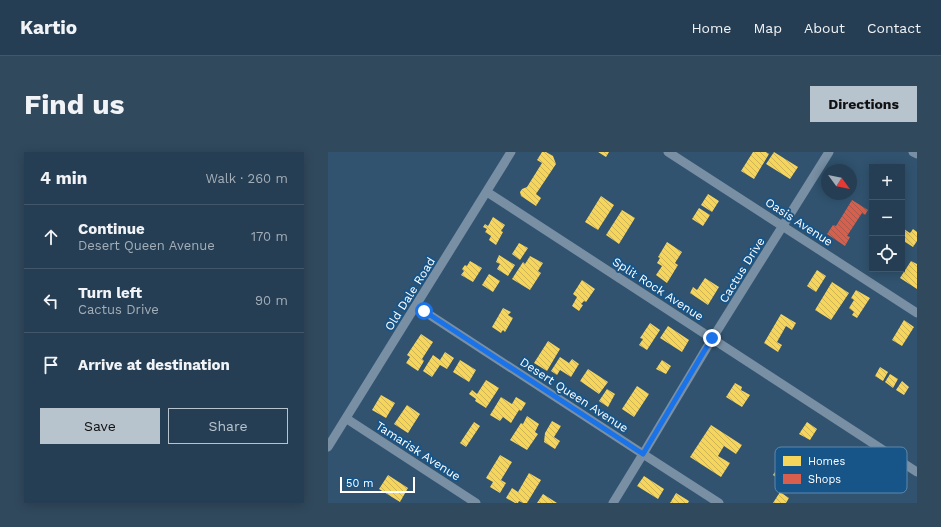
<!DOCTYPE html>
<meta charset="utf-8">
<style>
:root{--surface:#253e53;--page:#31495d;--text:#f1f3f6;--muted:#a3aeb8;--line:#42576a;--accent:#b7c3cd}
body{margin:0;font-family:"Work Sans",sans-serif;background:var(--page);color:var(--text)}
.controls{position:absolute;right:12px;top:12px;display:grid;overflow:hidden;border-radius:0px;box-shadow:0 2px 10px #0003}
.controls button{width:36px;height:36px;display:grid;place-items:center;padding:0;border:0;border-bottom:1px solid var(--line);background:var(--surface);color:var(--text);font:20px sans-serif}
.compass{position:absolute;left:493px;top:12px;width:36px;height:36px;border-radius:50%;background:var(--surface);box-shadow:0 2px 10px #0003;rotate:123deg}
.scale{position:absolute;left:12px;bottom:10px;width:75px;box-sizing:border-box;padding-left:4px;border:2px solid #fff;border-top:0;font-size:11px;line-height:14px;white-space:nowrap;color:#fff;-webkit-text-stroke:3px #175589;paint-order:stroke}
.stop{position:absolute;width:12px;height:12px;margin:-9px;border:3px solid #1a73e8;border-radius:50%;background:#fff}
.stop.end{background:#1a73e8;border-color:#fff;box-shadow:0 1px 4px #0008}
.list{margin:0;padding:0;list-style:none}
h2{display:flex;justify-content:space-between;align-items:center;height:52px;margin:0;padding:0 16px;font-size:17px}
h2 small{font-size:13px;font-weight:400;color:var(--muted)}
.list li{display:grid;grid-template-columns:26px 1fr auto;gap:12px;align-items:center;box-sizing:border-box;height:64px;padding:0 16px;border-top:1px solid var(--line)}
.list b{display:block;font-size:15px;white-space:nowrap}
.list p{margin:0;font-size:13px;white-space:nowrap;color:var(--muted)}
.list em{font-size:13px;font-style:normal;color:var(--muted)}
.actions{display:flex;gap:8px;padding:12px 16px}
.actions a{flex:1;padding:9px 0;border:1px solid var(--accent);border-radius:0px;text-align:center;font-size:14px;color:var(--accent)}
.actions .main{background:var(--accent);color:#111}
.icon{flex:none;width:22px;height:22px;fill:none;stroke:currentColor;stroke-width:2;stroke-linecap:round;stroke-linejoin:round}
.map{position:relative;flex:none;width:589px;height:351px;overflow:hidden;border-radius:0px}
header{display:flex;align-items:center;gap:24px;box-sizing:border-box;height:56px;padding:0 20px;background:var(--surface);border-bottom:1px solid var(--line)}
header strong{font-size:19px}
nav{display:flex;gap:22px;margin-inline-start:auto;font-size:14px}
.intro{display:flex;align-items:center;justify-content:space-between;box-sizing:border-box;height:96px;padding:0 24px}
h1{margin:0;font-size:28px}
.button{padding:10px 18px;border-radius:0px;background:var(--accent);color:#111;font-size:14px;font-weight:700}
main{display:flex;gap:24px;padding:0 24px}
aside{flex:1;background:var(--surface);border-radius:0px;box-shadow:0 2px 10px #0003}
.map>svg:first-child{display:block}
.homes{fill:url(#homes-back-hatch)}
.shops{fill:url(#shops-back-hatch)}
.lines{fill:none;stroke-linecap:round;stroke-linejoin:round}
.minor{stroke:#788fa4;stroke-width:9}
.route{stroke:#1a73e8;stroke-width:5}
.labels{text-anchor:middle;dominant-baseline:central;stroke-width:4;stroke-linejoin:round;paint-order:stroke}
.street-label{font-size:12px;fill:#fff;stroke:#175589}
.key{fill:#175589;stroke:#5d88ac;stroke-width:1}
.key-label{font-size:11px;fill:#fff}
</style>
<header>
<strong>Kartio</strong>
<nav><a>Home</a><a>Map</a><a>About</a><a>Contact</a></nav>
</header>
<div class="intro"><h1>Find us</h1><a class="button">Directions</a></div>
<main>
<aside>
<h2>4 min<small>Walk · 260 m</small></h2>
<ul class="list">
<li><svg class="icon" aria-label="ahead" viewBox="0 0 24 24"><path d="M12 20V5M6 11l6-6 6 6"/></svg><div><b>Continue</b><p>Desert Queen Avenue</p></div><em>170 m</em></li>
<li><svg class="icon" aria-label="left" viewBox="0 0 24 24"><path d="M17 20v-9H6M10 6l-5 5 5 5"/></svg><div><b>Turn left</b><p>Cactus Drive</p></div><em>90 m</em></li>
<li><svg class="icon" aria-label="arrive" viewBox="0 0 24 24"><path d="M6 21V4h12l-3 4 3 4H6"/></svg><div><b>Arrive at destination</b></div></li>
</ul>
<div class="actions"><a class="main">Save</a><a>Share</a></div>
</aside>
<div class="map">
<svg width="589" height="351" viewBox="0 0 589 351">
<defs>
<pattern id="homes-back-hatch" width="6" height="6" patternUnits="userSpaceOnUse"><rect width="6" height="6" fill="#f6d55c"/><path d="M-1 5l2 2M0 0l6 6M5-1l2 2" fill="none" stroke="#ccb358"/></pattern>
<pattern id="shops-back-hatch" width="6" height="6" patternUnits="userSpaceOnUse"><rect width="6" height="6" fill="#d6604d"/><path d="M-1 5l2 2M0 0l6 6M5-1l2 2" fill="none" stroke="#a6594d"/></pattern>
</defs>
<rect width="100%" height="100%" fill="#31536f"/>
<path class="homes" d="M214 0H218L225 4 228 12 208 42 213 46 208 54 193 44 192 40 194 37 199 35 214 11 209 8Z
M270 0H281L278 5Z
M425 0H438L441 2 426 27 413 19Z
M446 0 470 15 462 27 438 12Z
M380 42 391 49 384 60 373 53Z
M273 44 286 53 270 78 257 70Z
M371 56 382 63 375 74 364 67Z
M294 58 307 66 291 92 278 83Z
M165 65 177 73 173 79 175 80 168 93 161 88 163 84 157 80 159 77 155 75 157 72 160 74Z
M576 77 582 81 585 77 589 80V89L585 95 574 88V79Z
M339 90 354 100 347 111 350 113 339 131 328 123 334 114 329 111 332 106 330 105Z
M191 91 200 96 192 108 184 102Z
M171 103 187 113 180 124 169 117 172 112 168 110Z
M202 104 215 111 210 119 213 121 202 138 184 127 195 110 197 112Z
M142 109 154 116 145 130 133 123 136 119 134 117 137 113 139 114Z
M583 109 589 112V137L572 126Z
M489 118 498 124 488 140 479 134Z
M161 122 172 129 165 140 154 133Z
M377 126 391 135 380 153 362 141 365 135 369 138Z
M254 128 267 137 258 150 256 149 253 152 255 153 251 159 244 154 249 145 245 142Z
M504 130 521 141 503 168 487 158Z
M528 138 542 146 529 166 524 163 526 160 521 156 526 148 523 146Z
M175 156 183 160 180 163 185 166 177 180 175 178 173 181 164 175Z
M453 162 468 171 464 178 458 174 449 190 454 193 450 200 436 191Z
M576 168 586 175 574 194 564 188Z
M322 171 332 178 319 198 311 193 315 187 312 186Z
M340 174 361 188 354 200 332 186Z
M93 182 105 190 94 207 96 209 90 219 78 211 82 205 79 203Z
M220 189 232 197 219 219 206 211Z
M117 200 126 206 119 217 112 213 104 225 95 219 105 203 112 208Z
M232 205 241 211 244 207 251 212 243 225 232 218 229 223 223 219Z
M132 208 148 218 141 230 125 220Z
M334 208 343 214 338 222 328 217Z
M552 215 560 220 555 229 547 224Z
M260 217 280 230 271 242 252 229Z
M562 222 570 227 565 236 557 230Z
M158 228 171 236 158 256 147 249 148 247 141 242 144 238 149 242Z
M574 229 581 235 576 243 568 238Z
M407 231 414 235 413 238 422 243 414 255 398 245Z
M309 234 321 242 306 265 294 257Z
M279 237 287 242 280 255 271 249Z
M53 243 67 251 58 266 44 258Z
M173 245 184 252 188 245 198 251 193 259 191 258 183 271 175 265 172 269 162 263Z
M79 253 92 262 80 281 66 272Z
M199 264 211 272 207 280 210 282 199 298 182 288 193 271 195 272Z
M224 269 233 274 226 285 232 289 227 297 216 290 217 281Z
M146 270 152 274 138 295 132 291Z
M479 270 489 277 482 288 471 282Z
M383 273 414 293 408 302 396 294 390 304 402 311 393 325 362 305Z
M172 303 184 310 173 328 178 331 172 341 162 335 165 330 158 326Z
M452 312 461 317 460 319 474 328 467 338 459 333 456 337 449 333 452 328 445 323Z
M201 321 213 328 199 351H195L191 349 190 351H187L178 346 184 336 190 340Z
M60 323 80 336 72 350 51 337Z
M316 324 336 337 330 347 309 334Z
M452 340 461 346 458 351H445Z
M348 341 361 349 360 351H342Z
M215 342 229 351H209Z"/>
<path class="shops" d="M524 48 540 58 537 63 534 61 519 84 522 85 517 94 499 82 505 73 508 74Z"/>
<g class="lines">
<path class="minor" d="M340 0 589 161
M585 0 589 2
M159 40 589 320
M88 154 315 302 391 351
M19 267 148 351
M0 295 183 0
M285 351 315 302 384 187 501 0"/>
</g>
<g class="lines">
<path class="route" d="M96 159 315 302 384 186"/>
</g>
<g class="labels">
<g class="street-label">
<text transform="translate(471 70) rotate(33)">Oasis Avenue</text>
<text transform="translate(414 118) rotate(-58)">Cactus Drive</text>
<text transform="translate(330 137) rotate(33)">Split Rock Avenue</text>
<text transform="translate(82 142) rotate(-58)">Old Dale Road</text>
<text transform="translate(246 243) rotate(33)">Desert Queen Avenue</text>
<text transform="translate(90 299) rotate(33)">Tamarisk Avenue</text>
</g>
</g>
<rect x="447" y="295" width="132" height="46" rx="6" class="key"/>
<rect x="455" y="304" width="18" height="10" fill="#f6d55c"/>
<rect x="455" y="322" width="18" height="10" fill="#d6604d"/>
<g class="key-label">
<text x="480" y="313">Homes</text>
<text x="480" y="331">Shops</text>
</g>
</svg>
<div class="controls">
<button>+</button>
<button>−</button>
<button><svg class="icon" aria-label="locate" viewBox="0 0 24 24"><circle cx="12" cy="12" r="6"/><path d="M12 2v4M12 18v4M2 12h4M18 12h4"/></svg></button>
</div>
<svg class="compass" viewBox="-18 -18 36 36"><path d="M0-13l5 13h-10z" fill="#e53935"/><path d="M0 13l5-13h-10z" fill="#a3aeb8"/></svg>
<div class="scale">50 m</div>
<div class="stop" style="left:96px;top:159px"></div>
<div class="stop end" style="left:384px;top:186px"></div>
</div>
</main>
